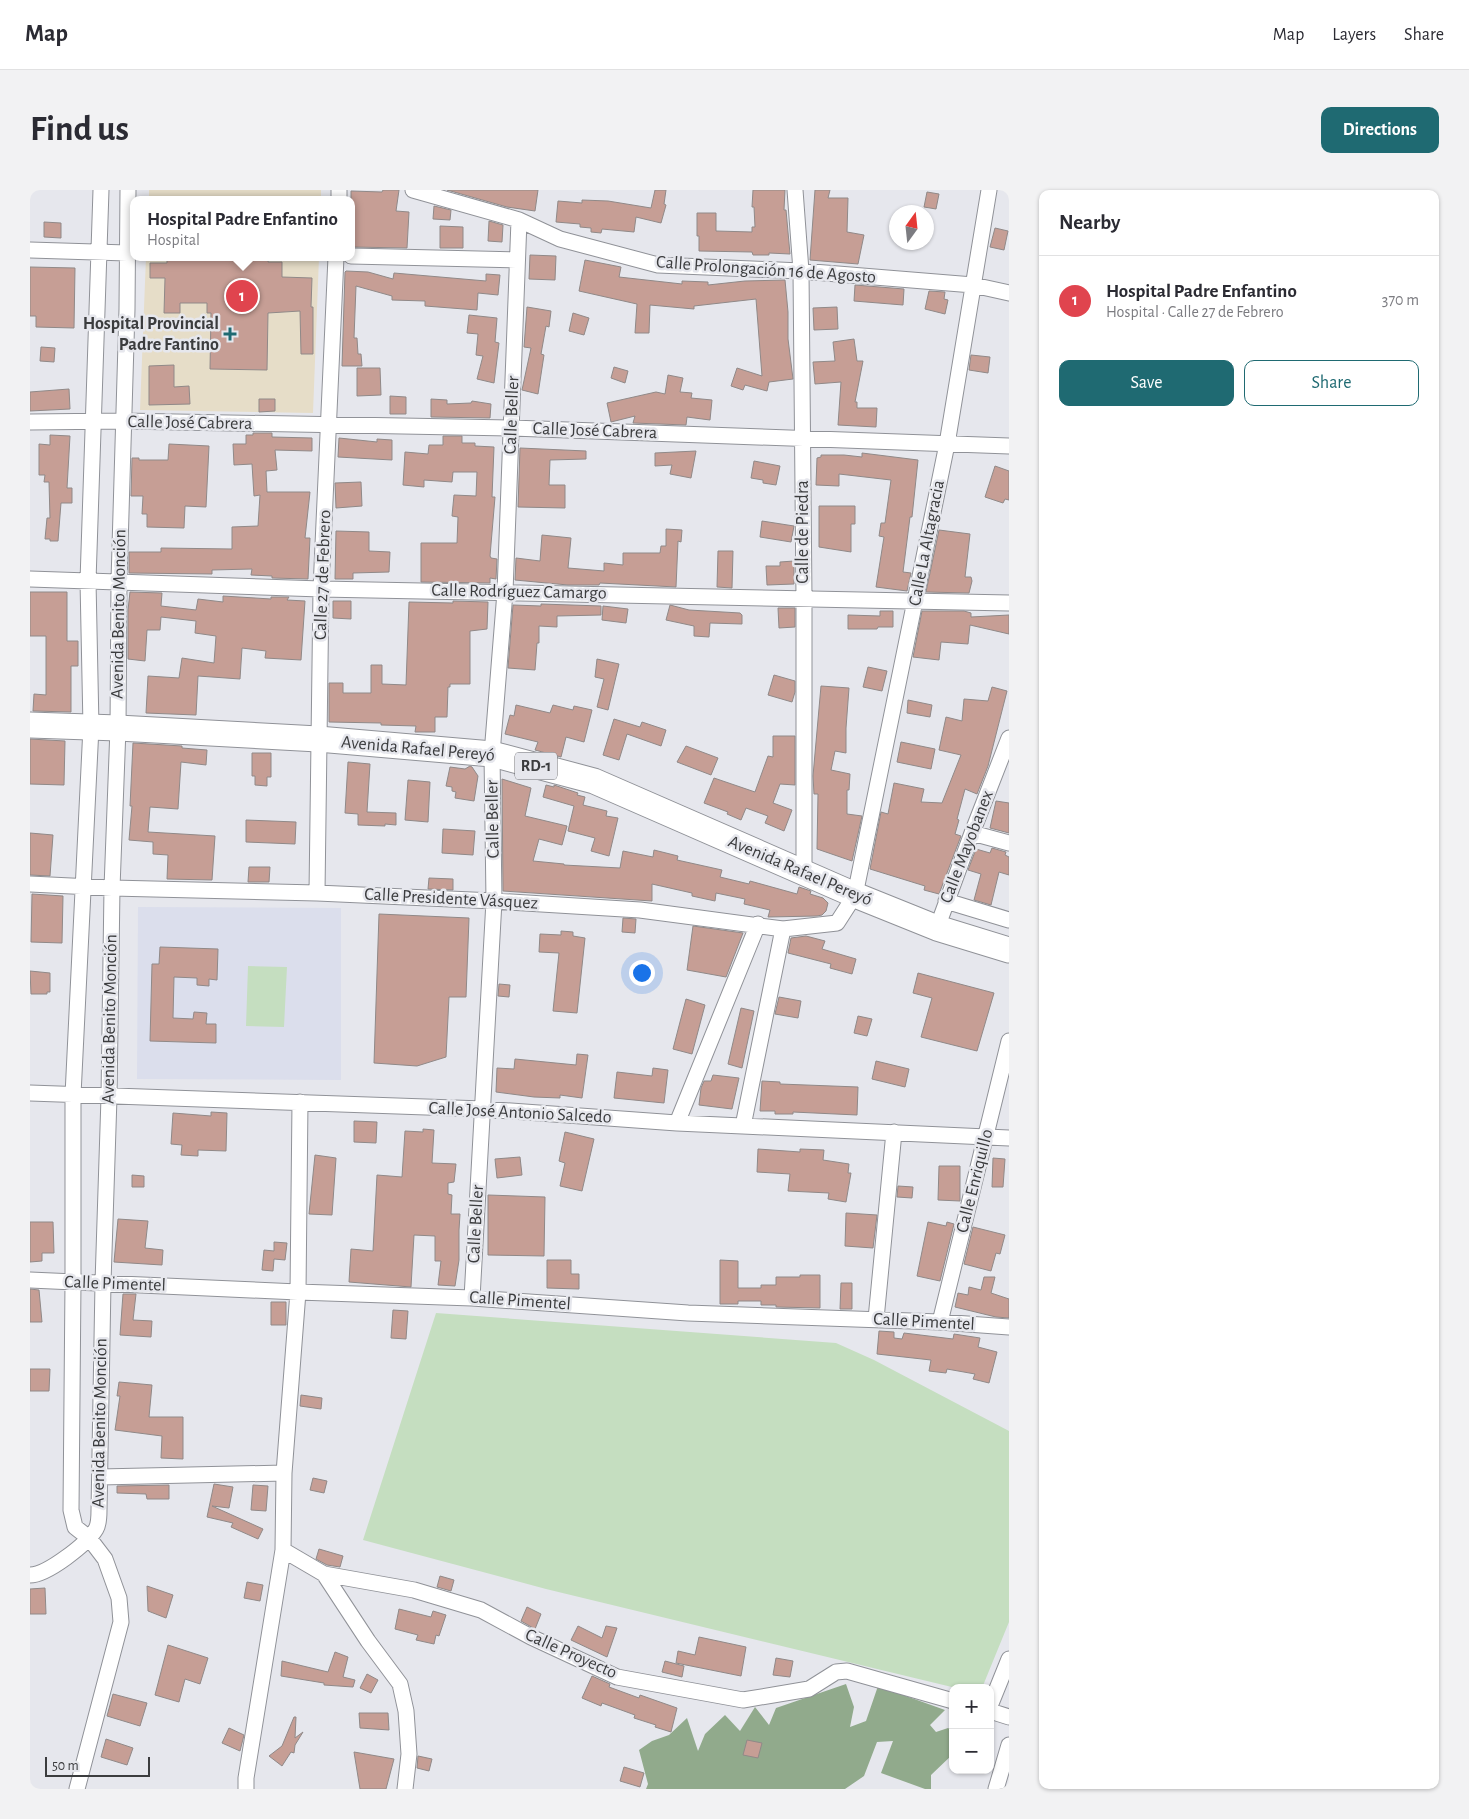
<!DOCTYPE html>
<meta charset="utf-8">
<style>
:root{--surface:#fff;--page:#f2f2f3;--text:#2b2b33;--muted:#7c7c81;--line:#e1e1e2;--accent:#1f6a72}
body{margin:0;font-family:"Alegreya Sans",sans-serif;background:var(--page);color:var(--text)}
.controls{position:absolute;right:15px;bottom:15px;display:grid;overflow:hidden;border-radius:10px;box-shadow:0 1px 4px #0004}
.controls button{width:45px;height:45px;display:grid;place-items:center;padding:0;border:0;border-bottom:1px solid var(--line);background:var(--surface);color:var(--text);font:25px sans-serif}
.compass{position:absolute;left:859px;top:15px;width:45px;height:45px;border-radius:50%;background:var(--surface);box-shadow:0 1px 4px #0004;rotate:15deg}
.scale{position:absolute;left:15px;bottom:12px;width:105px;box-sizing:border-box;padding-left:5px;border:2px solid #3b3c3e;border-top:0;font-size:14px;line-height:18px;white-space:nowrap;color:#3b3c3e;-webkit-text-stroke:4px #e6e7ed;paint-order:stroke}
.you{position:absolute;left:611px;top:782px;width:18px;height:18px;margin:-12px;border:4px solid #fff;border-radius:50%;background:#1a73e8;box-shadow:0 0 0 8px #1a73e833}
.badge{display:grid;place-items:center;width:32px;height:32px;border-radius:50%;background:var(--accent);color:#fff;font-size:16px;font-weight:700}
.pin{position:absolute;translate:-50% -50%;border:2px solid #fff;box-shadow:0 1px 5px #0006}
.popup{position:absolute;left:100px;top:6px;width:225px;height:65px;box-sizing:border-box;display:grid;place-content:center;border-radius:10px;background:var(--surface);filter:drop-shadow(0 1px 4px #0005);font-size:16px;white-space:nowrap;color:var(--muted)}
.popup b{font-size:19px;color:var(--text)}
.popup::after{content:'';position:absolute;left:50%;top:100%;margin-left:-10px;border:10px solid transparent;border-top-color:var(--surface)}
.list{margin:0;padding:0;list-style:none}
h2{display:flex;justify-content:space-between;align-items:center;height:65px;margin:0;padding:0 20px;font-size:21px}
h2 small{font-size:16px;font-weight:400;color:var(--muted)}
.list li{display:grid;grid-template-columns:32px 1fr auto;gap:15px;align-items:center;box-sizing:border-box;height:90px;padding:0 20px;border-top:1px solid var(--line)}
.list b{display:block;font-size:19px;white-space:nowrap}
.list p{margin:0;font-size:16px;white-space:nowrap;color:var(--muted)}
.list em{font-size:16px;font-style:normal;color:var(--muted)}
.actions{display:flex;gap:10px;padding:15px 20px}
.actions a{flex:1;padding:11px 0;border:1px solid var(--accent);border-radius:10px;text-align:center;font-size:18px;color:var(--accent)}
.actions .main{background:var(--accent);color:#fff}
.map{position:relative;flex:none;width:979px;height:1599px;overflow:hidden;border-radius:10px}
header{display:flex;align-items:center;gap:30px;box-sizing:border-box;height:70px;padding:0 25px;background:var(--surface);border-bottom:1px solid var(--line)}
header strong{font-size:24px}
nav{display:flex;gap:28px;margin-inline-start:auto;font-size:18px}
.intro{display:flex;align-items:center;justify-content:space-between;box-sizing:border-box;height:120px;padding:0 30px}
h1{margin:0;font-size:35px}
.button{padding:12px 22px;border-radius:10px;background:var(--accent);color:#fff;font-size:18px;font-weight:700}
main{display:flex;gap:30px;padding:0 30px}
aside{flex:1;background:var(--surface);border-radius:10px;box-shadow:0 1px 4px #0004}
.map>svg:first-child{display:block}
.built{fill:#dbdeec}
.medical{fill:#e6ddc8}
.green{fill:#c5dec0}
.forest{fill:#91aa8c}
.building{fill:#c69e95;stroke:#908988}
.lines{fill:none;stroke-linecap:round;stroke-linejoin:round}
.street-casing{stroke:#909298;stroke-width:17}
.primary-casing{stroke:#909298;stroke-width:27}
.street{stroke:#fff;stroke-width:15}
.primary{stroke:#fff;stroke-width:25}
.poi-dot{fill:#1f6a72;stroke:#e6e7ed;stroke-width:2}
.labels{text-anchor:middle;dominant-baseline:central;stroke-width:5;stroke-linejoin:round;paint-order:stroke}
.shield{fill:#e6e7ed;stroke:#6e6f72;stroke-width:1}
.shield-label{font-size:16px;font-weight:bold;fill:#3b3c3e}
.street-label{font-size:18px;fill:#3b3c3e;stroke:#e6e7ed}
.poi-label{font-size:18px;font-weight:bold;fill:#3b3c3e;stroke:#e6e7ed;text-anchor:end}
</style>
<header>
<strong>Map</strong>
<nav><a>Map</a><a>Layers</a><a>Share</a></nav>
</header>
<div class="intro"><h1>Find us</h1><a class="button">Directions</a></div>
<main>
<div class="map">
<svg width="979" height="1599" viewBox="0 0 979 1599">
<rect width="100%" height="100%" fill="#e6e7ed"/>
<path class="built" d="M108 717 311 718V890L107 889Z"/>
<path class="medical" d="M119 0H291V10H119Z
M116 67H289L283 223 110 220Z"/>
<path class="green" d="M218 776 257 777 254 837 216 836Z
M406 1123 806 1153 844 1170 979 1241V1432L952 1498H926L516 1399 333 1350Z"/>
<path class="forest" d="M816 1494 824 1517 820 1537 836 1531 848 1496 915 1520 900 1535 906 1542 918 1538 923 1541V1564L901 1585V1599H895L851 1583 863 1551 847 1552 834 1586 815 1599H616L618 1594 609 1560 622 1551 639 1545 657 1528 668 1561 675 1544 695 1525 710 1541 725 1517 739 1535 746 1518Z"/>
<path class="building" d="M353 0H369L366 21 379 22 377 58 321 57V1L352 2Z
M417 0H508L505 21 477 17Z
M625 0H636L634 14 636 15 631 33 606 27 604 42 572 39 571 43 561 42V38L550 37V34L526 32 528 11 552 13V10L578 11 621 18Z
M723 0H755L754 20H756L760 64 739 63V65H723L722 62 669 61V46H667V23H686V41L722 42V37H725L724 17H722Z
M785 0H800L798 8H818L817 42 834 45 828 74 780 70Z
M897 2 909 4 906 19 894 17Z
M404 16 421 20 420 30 403 29Z
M459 31 473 35 472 52 458 51Z
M14 32 31 33V48L14 47Z
M410 36 433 37V58H410Z
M965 38 978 41 974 60 960 57Z
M500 65 526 66 525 90 499 89Z
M137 67H239L238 72H252V87L282 88 281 117H283V164H271L270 121 238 123 237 180 180 179 181 123H177V113H150V123H134L135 88H120V73H137Z
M555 70 591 77 589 87 652 94V91L678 92V95L715 91 755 90 758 122V149L763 189 739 192 737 201 715 195 713 200 701 196 707 178 732 186 726 109 664 116V119L620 115 619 143H605L607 114 549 101Z
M0 77 45 78 44 138 6 137V126H0Z
M316 81 338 82 363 89 364 83 456 91V84L470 85 468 105 448 103 447 120 395 116V111L362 110V106L326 96 324 148H327L328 164H331L332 176H312L315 82Z
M825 95 874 99 873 115 824 111Z
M899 101 915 102 914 109 918 110 915 124 895 119Z
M497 117 521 121 519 137 516 136 511 164 514 165 508 204 492 200 501 158 494 157Z
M807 117 808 139 784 140 783 118Z
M543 123 559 128 554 145 539 141Z
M439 125 467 128 465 152 469 153 464 193 447 189 453 166 446 165 448 144 437 143Z
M824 149 827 171H833L825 212H827V218H847L846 237 808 235 811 192 785 194 783 172 805 171 803 152Z
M11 157 25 158 24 172 10 171Z
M941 165 960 167 958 183 939 180Z
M144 175V197L159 196 160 214 119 215V176Z
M584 177 598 181 595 193 581 188Z
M327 178H350L351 205 327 206Z
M638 185 653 188 650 202 662 203 661 208 682 210 680 230 657 227 656 235 603 233 605 226 581 232 577 213 626 202 635 204Z
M39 199 40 219 0 221V202Z
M360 206 376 207V224H360Z
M229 209H245V221L229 222Z
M401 209 417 210V214L441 213 442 211 461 214 460 228 401 227Z
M223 243H242V247L282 248V261L245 260 247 280 236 281 237 302H280L275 348H280L278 389 242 388V386L221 385 222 379 182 380V384L99 383V362H131V358L202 359V337L228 336 230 305 224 306 222 274 204 275 203 254H216V245H223Z
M20 245 40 246 37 298H42V313H31L28 351H20V349H15L17 328H20L19 292H14L15 285H9V254L20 255Z
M413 246H432V253H445V256L464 257 462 307H465L460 366 461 368 467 369 466 389 460 388V393L391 392V353H427L428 327 422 326 424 305 446 306 447 282H423L422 292 394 290V297L373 295 375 262 398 264 399 255H413Z
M309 248 347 252V249L362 250V270L308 267Z
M139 254 179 256 176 317 155 316 154 338 117 337V324H112L113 306H101L102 268H109V270H138Z
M490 258 556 261V269L520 270 519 295H535V318L488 317Z
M666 261 661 288 640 284 642 275 625 276V263Z
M832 263 888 270 882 327H880L873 382 881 383 877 401 846 397 854 347 849 346 851 333H855L861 290 809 284V296L786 295 787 268 791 267V265H814L832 267Z
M724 271 750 276 746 295 733 293V290L721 288Z
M965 276 979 281V310L975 309 973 313 955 307Z
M331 292 332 316 306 318 305 293Z
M789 316H825V334H821V362L789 357Z
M732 331 764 336 761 352 730 347Z
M636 339 652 340 651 352 648 351 646 397 570 393 569 395H538L485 390 486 368 510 371 512 345 541 348 538 378 574 381V373L593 375V363H630L631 356H636Z
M909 340 940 344 935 387H941L942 391 939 403 896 402Z
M306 341 339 342V361L360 362 359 382 323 383V389H305Z
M688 361H703L702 398 687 397Z
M764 371V394L737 395 736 376H750V372Z
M0 402H37V451H48V476H41V522L3 521 4 504 16 505V446H0Z
M100 402 132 403 131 416 166 420 168 409 193 412V406L241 409V407H259L257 410 275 411 271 470 235 468 236 461 212 458 210 489 168 486 166 525 116 523 118 486 149 488 152 468 184 473 186 446 165 443 166 431 131 427 130 440H117L115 471 98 469V420Z
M303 411H321V429L303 428Z
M423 411 458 412 457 439 440 441V494H420V497H418L417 527H405V542H385L386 536 351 535V533L299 532V493H313V503H341V475H352V494L376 495 379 412 423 413Z
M511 414 571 416V425L527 426V437L509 436V453H507L505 480 478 478 483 415 511 416Z
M640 415 659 420 710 423 712 425V434L680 433 679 447 664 446V436L636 430Z
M573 416 598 419 596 433 572 430Z
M748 418H765V437L749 438Z
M850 421H863V437H848L847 439H818V425L850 426Z
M892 421H934L941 423V427L979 425V444L940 435 938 454 911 452 909 470 883 467Z
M567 469 589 474 578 520 567 517 574 489 565 487Z
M838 477 857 481 852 501 833 497Z
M744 485 765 491V502L762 512 738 505Z
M791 496 819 498 816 538V563L805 561 801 580 820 584 819 600H817V624L832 626 822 671 787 659 788 604H784L783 586Z
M962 497 977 501 958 576 947 604 935 599 927 629 929 630 925 644 931 646 909 704 894 700 895 696 840 679 851 622 858 624 864 593 894 599 891 612 912 613 931 565 909 560 916 527 932 531 934 509 958 511Z
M878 510 902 515 900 527 877 523Z
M486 515 520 523 523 515 543 520 544 516 562 520 554 552 536 547 531 567 505 560 508 552 475 544 480 525 484 526Z
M584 529 610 537 612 532 636 540 631 556 597 544 589 570 573 565Z
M743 546H765V595L750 594 743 613 762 620 754 641 735 633 738 626 716 618 711 630 697 624 698 622 674 613 684 588 725 602 738 566 743 567Z
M0 549 35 551 34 595 0 594Z
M871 552 905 559 901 579 867 572Z
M103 553 152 556V558L177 560 176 575 151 572 148 619 120 617 118 642 185 646 182 690 137 689 138 665 123 664V652L99 650 102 616H100Z
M656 556 688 568 681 585 647 572Z
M222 563H241V587H237V596L225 595V586H222Z
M318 572 340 574 337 622 366 623V635L355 634V636L328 635V624L315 623Z
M440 576 442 577 448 586 444 611 425 608 426 602 422 601V597L416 596 420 577 435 579Z
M472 589 501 598 495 626 537 636 532 655 509 649 503 671 534 674V675L590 678 593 661 623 667 624 660 648 666 647 670 692 680 690 687 719 694 720 691 767 704 769 697 781 701 780 704 793 708 798 713 796 721 792 725 787 726 738 727 740 720 714 714 715 709 686 703 685 711 662 706V703L622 694V711L473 701Z
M378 590 400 592 398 632 375 630Z
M516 595 524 597V595L548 603 547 605 555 607 553 615 577 621 576 626 588 628 579 666 561 661 565 648 538 641 544 616 513 607Z
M966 611 979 613V643L960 638Z
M216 630 266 632 265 654 216 652Z
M413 639 445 641 443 665 412 663Z
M0 643 23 645 20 686 0 685Z
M962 658 976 662 975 665 979 667V685L969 682 961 715 944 710 951 684 938 680 946 659 960 663Z
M219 677H240L239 692H218Z
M399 688 423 689V700L398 699Z
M2 704 33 706 32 753 1 752Z
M349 724 439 728 436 807H419L416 867 387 876 344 873Z
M593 728 606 729 605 743 592 742Z
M663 736 713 743 696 787 657 780Z
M531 741 543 742V746L555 748 547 823 523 821 529 763 509 762 510 744 531 745Z
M776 746 795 751 792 759 826 769 822 784 800 778 801 774 758 763 761 748Z
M130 757 188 759 187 790 179 789V796L167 795V788L144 787 143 828 163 829 164 822 177 823 176 834H186V853L120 851 122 774H129Z
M0 781 20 783V802H17V804H1Z
M888 783 964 803 947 861 891 847 902 808 883 803Z
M469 794 480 795 479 807 468 806Z
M749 807 771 811 768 828 745 824Z
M656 809 675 815 662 864 643 859Z
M711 818 724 821 712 878 698 874Z
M828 826 842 829 837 846 824 843Z
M547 864 558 865 552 908 530 905V908L504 907 466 902 467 878 484 879 485 869 546 875Z
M846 871 879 879 875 897 842 889Z
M623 878 638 880 634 913 584 908 587 882 622 886Z
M683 885 709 888 702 919 669 915 671 898 674 891H681Z
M732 891 750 892V894L828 897 827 925 763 922V924H745V921H730Z
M181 922 197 923 196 961 168 960V966L151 965 152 955 141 954 143 923 181 926Z
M324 931 347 932 346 953 324 952Z
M393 939 404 940 402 973 426 974 424 992 418 993V1004L422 1005 421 1024H430L429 1040V1070L425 1096 408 1095 411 1071H405V1046L384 1045 381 1097 319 1092 321 1059 343 1061 347 985 372 987 375 941 393 942Z
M535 942 564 949 552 1001 530 996 535 973 529 971Z
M728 959 770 962V959L794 960 793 970 819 974 818 983H821L816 1012 798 1009 799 1003 758 1001 760 984 727 982Z
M285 965 306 968 302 1025 279 1024Z
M490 967 492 985 467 988 465 969Z
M963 968 975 969 973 997H962Z
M909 976H930V1011L908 1010Z
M102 985 114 986V997H102Z
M868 996 883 997 882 1008 867 1007Z
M458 1005 515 1007 514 1066 458 1065Z
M816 1023 847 1025 843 1058 815 1056Z
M88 1029 118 1031 115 1058 133 1060 132 1075 84 1072Z
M0 1032H23L24 1063H12V1071L0 1072Z
M898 1032 916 1036 917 1032 924 1034 910 1091 887 1086Z
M943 1037 975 1045 970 1064 966 1063 961 1081 934 1074Z
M244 1052 257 1053 255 1070 244 1069 243 1081 232 1080 234 1060 244 1061Z
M517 1070H541V1084H549V1099L517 1098Z
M690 1070 708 1071V1098H731V1095H746V1087H770V1085H790V1118L746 1117V1115H731V1111H708V1114H690Z
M954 1087H965L961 1103 979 1109V1128L966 1127 925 1117 928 1103 938 1105 939 1097 951 1100Z
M811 1093H822V1119H810Z
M0 1099 9 1100 12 1132H0Z
M93 1104H106L103 1130 122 1131 121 1147 90 1145Z
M241 1112H256V1135H241Z
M363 1120 378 1121 376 1149 361 1148Z
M849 1141 864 1142V1148L872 1149 874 1143 923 1149 924 1144 950 1148 948 1157 967 1162 959 1193 943 1189 945 1184 917 1179 916 1183 899 1181 901 1170 847 1164Z
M0 1179H20L19 1201H0Z
M89 1192 122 1195 119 1227H153V1269L131 1268 132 1246 85 1240 90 1206H87Z
M271 1205 292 1208 291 1219 270 1216Z
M283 1288 297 1291 294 1303 280 1300Z
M184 1294 203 1297 199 1318 182 1316 233 1339 228 1349 201 1337 203 1333 177 1327Z
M139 1295V1309H117L116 1304 87 1303V1296Z
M223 1295 238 1296 236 1321 221 1320Z
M289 1359 313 1366 310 1377 297 1375 286 1369Z
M410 1386 424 1390 421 1401 407 1397Z
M217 1392 233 1395 230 1411 214 1408Z
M117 1396 143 1405 136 1428 118 1421Z
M15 1398 16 1424H0V1399Z
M497 1417 511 1424 505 1439 491 1431Z
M369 1419 401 1427 403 1421 416 1425 409 1446 406 1445 404 1454 386 1450 388 1445 365 1439Z
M548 1436 572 1448 576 1436 587 1438 577 1467 541 1450Z
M669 1447 716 1457 711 1486 646 1473 648 1461 665 1465Z
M138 1455 178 1468 170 1494 155 1489 149 1512 125 1505Z
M305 1462 318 1467 313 1487 325 1490 323 1497 294 1495V1493L251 1486 252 1471 298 1482Z
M746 1468 763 1471 760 1487 743 1485Z
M635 1471 654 1476 652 1487 632 1482Z
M337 1484 348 1490 341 1503 330 1498Z
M562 1486 580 1494 579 1497 609 1508 610 1505 647 1518 641 1542 625 1537 626 1535 604 1528 605 1525 572 1513 571 1516 552 1508Z
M83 1504 117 1513 110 1536 77 1526Z
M329 1523H358L359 1540 330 1538Z
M264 1527H266L265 1548 273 1542 265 1555 264 1563 261 1562 252 1576 239 1566 252 1556Z
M199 1538 214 1545 210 1561 192 1553Z
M76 1549 103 1558 97 1575 71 1567Z
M717 1550 732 1553 728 1568 713 1565Z
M324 1562 364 1569 356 1599H330Z
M388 1566 402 1569 399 1581 387 1578Z
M594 1577 614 1583 610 1597 590 1591Z"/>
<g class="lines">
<g class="street-casing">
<path id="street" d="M383 0 489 30 530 49 628 75 771 81 943 95 979 103
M765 0 771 81 774 408V683
M309 10V0
M0 60 97 63
M321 66 486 70
M0 232 93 231 482 238 979 256
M0 389 291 399 979 413
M942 643 979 653
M0 694 82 698 287 703 464 711 610 720 753 739 807 733 825 705 917 254 959 0
M287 703 291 399 306 67
M916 711 979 730
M907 738 942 643 979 548
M0 903 453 919 647 933 979 948
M647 933 728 734
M713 936 753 739
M0 1090 268 1102 442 1108 658 1123 910 1132 979 1137
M442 1108 464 711 462 564 475 402 489 30
M846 1129 864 942
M910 1132 979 851
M70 1287 254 1283
M253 1360 294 1384 384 1400 451 1420 501 1447 587 1487 713 1510 779 1499 806 1482 817 1481 923 1511
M294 1384 338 1451 370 1494 376 1521 379 1564 375 1599
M0 1385C17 1385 57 1354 66 1339 69 1334 69 1326 69 1320L73 1093 79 907 82 698 88 538 89 391 97 119 98 0
M960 1516 979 1469
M960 1521 979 1527
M47 1599 91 1432 89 1408 75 1369 59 1348 45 1337 41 1320 43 1092V905L61 537 58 391 71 0
M216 1599V1588L253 1360 254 1283 268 1102 270 912
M966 1599 979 1555"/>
</g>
<g class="primary-casing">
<path id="primary" d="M0 535 88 538 288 549 462 564 564 591 825 705 907 738 979 760"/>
</g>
<use href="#street" class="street"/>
<use href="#primary" class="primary"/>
</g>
<path class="poi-dot" d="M197.5 136.5h5v5h5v5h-5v5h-5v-5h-5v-5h5z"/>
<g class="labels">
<rect class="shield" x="485" y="562.5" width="42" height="27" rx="4"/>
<g class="shield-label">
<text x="506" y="576">RD-1</text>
</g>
<g class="street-label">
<text transform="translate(736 80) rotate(4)">Calle Prolongación 16 de Agosto</text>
<text transform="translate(482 225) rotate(-88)">Calle Beller</text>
<text transform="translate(160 233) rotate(1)">Calle José Cabrera</text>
<text transform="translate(565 241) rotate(2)">Calle José Cabrera</text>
<text transform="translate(773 342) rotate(-90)">Calle de Piedra</text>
<text transform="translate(897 353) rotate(-79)">Calle La Altagracia</text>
<text transform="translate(293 385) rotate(-88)">Calle 27 de Febrero</text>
<text transform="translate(489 402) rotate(1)">Calle Rodríguez Camargo</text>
<text transform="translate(89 424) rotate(-89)">Avenida Benito Monción</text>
<text transform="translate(388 559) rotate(5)">Avenida Rafael Pereyó</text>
<text transform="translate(463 629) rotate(-91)">Calle Beller</text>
<text transform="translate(937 657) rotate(-69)">Calle Mayobanex</text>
<text transform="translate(770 681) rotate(23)">Avenida Rafael Pereyó</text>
<text transform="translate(421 709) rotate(3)">Calle Presidente Vásquez</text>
<text transform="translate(80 829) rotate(-89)">Avenida Benito Monción</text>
<text transform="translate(490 923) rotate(3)">Calle José Antonio Salcedo</text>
<text transform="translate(945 991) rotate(-76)">Calle Enriquillo</text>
<text transform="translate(446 1034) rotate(-87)">Calle Beller</text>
<text transform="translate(85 1094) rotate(2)">Calle Pimentel</text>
<text transform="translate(490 1111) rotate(4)">Calle Pimentel</text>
<text transform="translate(894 1132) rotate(3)">Calle Pimentel</text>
<text transform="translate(70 1233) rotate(-89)">Avenida Benito Monción</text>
<text transform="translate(541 1464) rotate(24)">Calle Proyecto</text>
</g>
<g class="poi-label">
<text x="189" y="134">Hospital Provincial<tspan x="189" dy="21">Padre Fantino</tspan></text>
</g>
</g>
</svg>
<div class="controls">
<button>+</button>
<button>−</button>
</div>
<svg class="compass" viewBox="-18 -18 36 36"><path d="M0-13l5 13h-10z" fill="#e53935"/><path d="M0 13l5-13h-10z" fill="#7c7c81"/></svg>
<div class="scale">50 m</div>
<div class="you"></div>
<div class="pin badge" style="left:212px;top:106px;background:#e0444e">1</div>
<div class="popup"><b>Hospital Padre Enfantino</b>Hospital</div>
</div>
<aside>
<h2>Nearby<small></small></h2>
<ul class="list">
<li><span class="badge" style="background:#e0444e">1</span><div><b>Hospital Padre Enfantino</b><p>Hospital · Calle 27 de Febrero</p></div><em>370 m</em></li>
</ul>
<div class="actions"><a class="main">Save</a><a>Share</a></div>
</aside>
</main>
